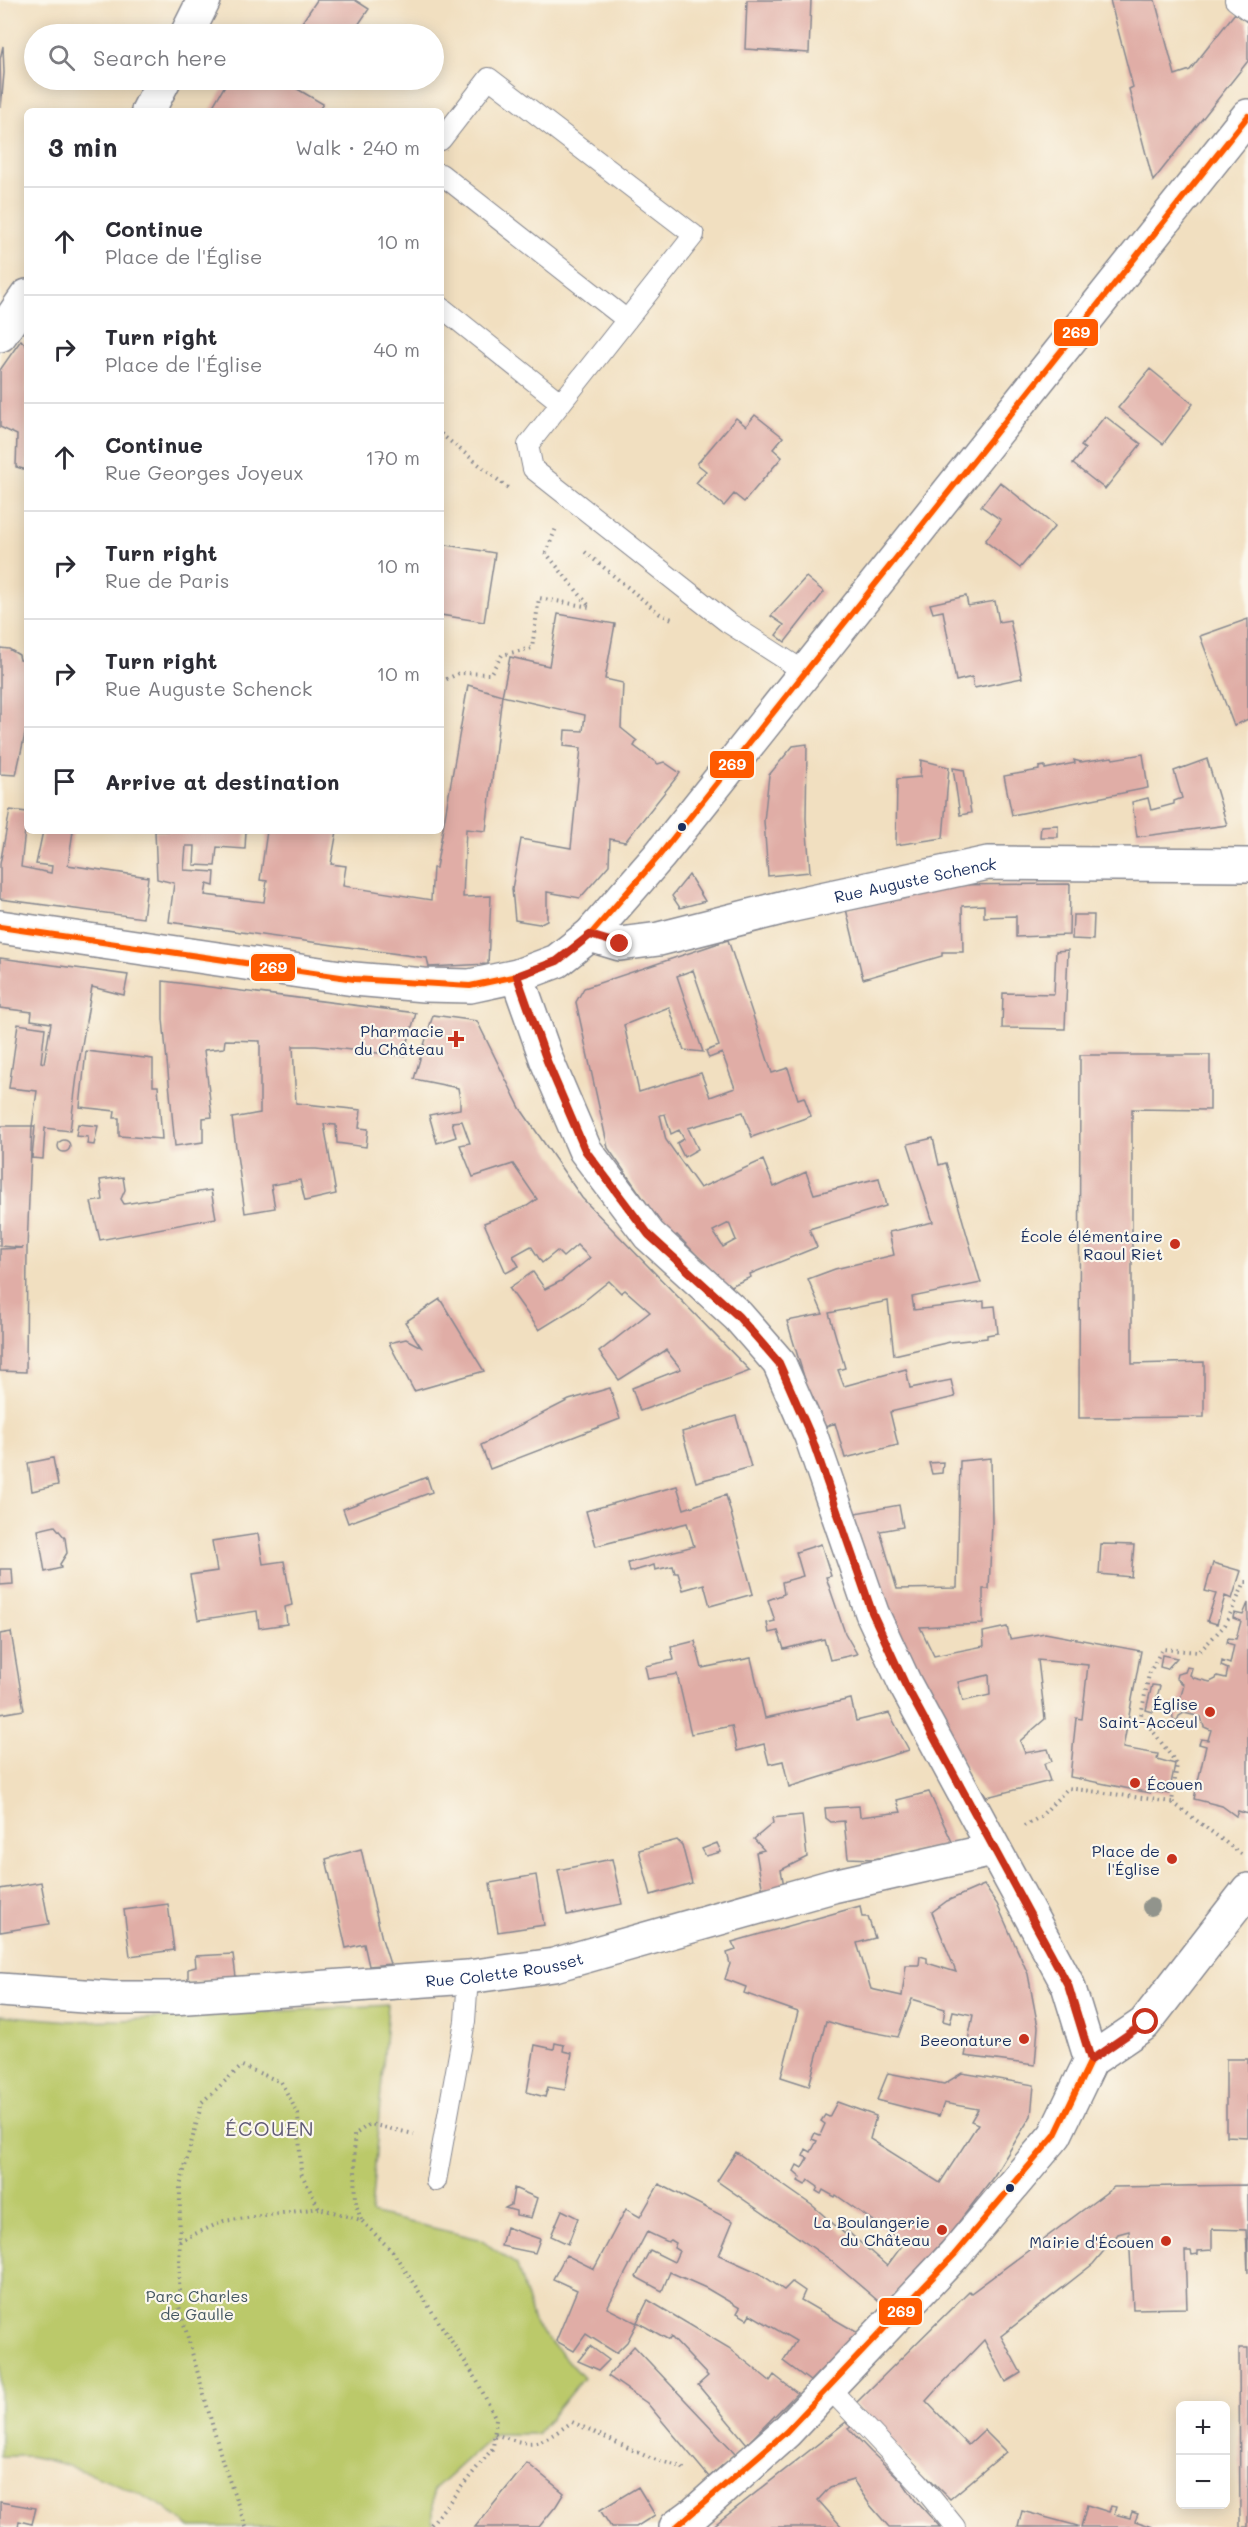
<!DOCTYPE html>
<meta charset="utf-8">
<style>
:root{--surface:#fff;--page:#f2f2f3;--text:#2b2b33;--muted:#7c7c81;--line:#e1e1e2}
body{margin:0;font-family:Mali,sans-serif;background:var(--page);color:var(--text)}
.controls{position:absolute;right:18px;bottom:18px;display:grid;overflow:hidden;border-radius:9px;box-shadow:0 3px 15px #0003}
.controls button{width:54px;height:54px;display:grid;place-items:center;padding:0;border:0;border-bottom:2px solid var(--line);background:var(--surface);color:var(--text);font:30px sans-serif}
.stop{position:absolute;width:18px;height:18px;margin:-14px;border:4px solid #c8321e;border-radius:50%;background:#fff}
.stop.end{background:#c8321e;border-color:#fff;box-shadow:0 2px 6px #0008}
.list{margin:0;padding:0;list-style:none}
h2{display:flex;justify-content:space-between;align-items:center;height:78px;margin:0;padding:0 24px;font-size:26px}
h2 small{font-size:20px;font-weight:400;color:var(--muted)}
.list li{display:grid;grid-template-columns:39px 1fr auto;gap:18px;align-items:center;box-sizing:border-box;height:108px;padding:0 24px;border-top:2px solid var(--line)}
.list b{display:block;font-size:22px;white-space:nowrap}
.list p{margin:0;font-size:20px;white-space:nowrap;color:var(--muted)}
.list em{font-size:20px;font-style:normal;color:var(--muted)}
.icon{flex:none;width:33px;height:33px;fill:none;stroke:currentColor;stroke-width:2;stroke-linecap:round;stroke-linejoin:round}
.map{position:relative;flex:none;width:1248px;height:2527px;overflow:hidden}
.search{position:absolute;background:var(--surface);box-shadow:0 3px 15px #0003;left:24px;top:24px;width:420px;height:66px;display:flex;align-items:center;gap:15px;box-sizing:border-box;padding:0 21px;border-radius:33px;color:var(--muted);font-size:22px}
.panel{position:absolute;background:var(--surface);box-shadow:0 3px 15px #0003;left:24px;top:108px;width:420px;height:726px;border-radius:9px}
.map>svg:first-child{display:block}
.green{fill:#bbc96b;stroke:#6b7c64;stroke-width:1.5}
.building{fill:#e0ada6;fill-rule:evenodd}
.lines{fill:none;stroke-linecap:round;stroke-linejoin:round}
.lane-casing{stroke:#86878f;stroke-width:22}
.street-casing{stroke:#86878f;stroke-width:36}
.secondary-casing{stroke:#86878f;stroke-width:36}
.path{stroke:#86878f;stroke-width:4;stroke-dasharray:1.5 4.5;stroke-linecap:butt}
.lane{stroke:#fff;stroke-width:20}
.street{stroke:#fff;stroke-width:33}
.secondary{stroke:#fff;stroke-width:33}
.bus-1-casing{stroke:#fbf7ec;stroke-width:10}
.bus-1{stroke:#ff5a00;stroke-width:6}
.tree{fill:#91948c}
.route{stroke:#c8321e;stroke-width:8}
.bus-dot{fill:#1b2f5e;stroke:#fbf7ec;stroke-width:2}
.poi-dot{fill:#c8321e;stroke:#fbf7ec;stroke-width:2}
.labels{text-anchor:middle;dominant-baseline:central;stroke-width:4.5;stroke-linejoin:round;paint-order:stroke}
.street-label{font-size:16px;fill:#1b2f5e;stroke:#fbf7ec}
.poi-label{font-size:16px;fill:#1b2f5e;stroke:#fbf7ec;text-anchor:end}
.park-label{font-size:16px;fill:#435661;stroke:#fbf7ec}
.quarter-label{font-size:20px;letter-spacing:1.5px;fill:#605b77;stroke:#fbf7ec}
.line-badge{stroke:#fbf7ec;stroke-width:2}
.badge-label{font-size:16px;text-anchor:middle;font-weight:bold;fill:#fff}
</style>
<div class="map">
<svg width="1248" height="2527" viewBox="0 0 1248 2527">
<rect width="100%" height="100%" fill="#fbf7ec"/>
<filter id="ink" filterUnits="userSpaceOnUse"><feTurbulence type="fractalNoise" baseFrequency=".0167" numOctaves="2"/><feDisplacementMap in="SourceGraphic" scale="12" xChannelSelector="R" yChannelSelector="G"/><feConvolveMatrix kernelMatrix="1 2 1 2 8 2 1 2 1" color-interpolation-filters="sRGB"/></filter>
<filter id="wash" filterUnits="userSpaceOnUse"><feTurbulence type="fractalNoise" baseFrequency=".008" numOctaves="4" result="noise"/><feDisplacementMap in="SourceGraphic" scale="24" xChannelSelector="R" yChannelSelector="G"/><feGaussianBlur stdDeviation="1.35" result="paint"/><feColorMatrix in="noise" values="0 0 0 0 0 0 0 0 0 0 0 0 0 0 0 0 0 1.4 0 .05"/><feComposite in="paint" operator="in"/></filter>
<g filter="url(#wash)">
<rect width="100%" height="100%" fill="#f1dfc0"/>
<path class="green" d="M388 2005 371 2213 479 2239 517 2265 535 2325 583 2378 537 2434H495L433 2490V2527H188C164 2498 70 2463 33 2457 22 2455 10 2457 0 2456V2015L71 2021 124 2020Z"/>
<g id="blocks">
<path class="building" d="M317 0H355L369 9 352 34H294Z
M747 0H811L809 53 745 49Z
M1110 0H1155L1175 75 1190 70 1235 13 1248 23V61L1153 181 1129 89 1133 87Z
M3 46 4 73 1 108 0 59Z
M228 80H282L323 104 318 111H210Z
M21 340 27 347V470L16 467 17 435 0 427V370Z
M1150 369 1193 404 1163 444 1118 408Z
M755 415 783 437 773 449 782 457 744 502 734 494 724 506 696 483 706 471 697 464 736 418 746 426Z
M1105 416 1141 444 1105 489 1073 464 1085 449 1081 446Z
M1000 482 1055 526 1020 568 985 541 1001 520 981 506Z
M441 544 495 553 484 622 441 615Z
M806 577 824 592 785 642 776 635 784 625 771 616Z
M966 596 968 606 995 601 999 622 1010 620 1022 678 974 688 972 677 956 681 943 611 933 613 930 604Z
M558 614 615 624 605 679 623 683 621 728 637 741 634 746 658 764 664 762 680 773 625 842 610 839 609 865 580 898 547 892V920L539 924 515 920 512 889 521 839 571 848 581 748 564 746 565 730 583 731 585 715 502 696 510 657 549 666Z
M1248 619V719L1234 726 1200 636Z
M0 648 9 649 19 655 20 660 27 661V725L16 775 0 774Z
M468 685 502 695 486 831 466 829 463 897 491 896 488 964 429 967 427 958 169 922 174 883 157 879 155 831H246L245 849 217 847 215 866 194 865 195 846H186L184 870 215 872 214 886 207 884 205 895 264 902 267 881 260 880 267 831H337L331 864 346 866 343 886 431 900 433 868H436Z
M807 744 806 819 810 872 768 876 764 821 769 775 793 746Z
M1143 754 1148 788 1012 815 1004 776 1039 770V767L1045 766V769L1075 763 1074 760 1081 762 1112 757 1113 759Z
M1207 759 1227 825 1137 837 1132 802 1148 798 1151 810 1174 804V801L1182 798 1174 771Z
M921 760 949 767 943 838 896 845 897 779 920 777Z
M953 768 964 770 971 813 960 815Z
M10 810 27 812 21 867 51 873 52 866 36 864 43 831H73L68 865 148 877 143 918 0 899V864Z
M1058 825V837H1040L1041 826Z
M689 875 705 901 680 908 672 896Z
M1070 884 1069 935 1016 937V916L984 917V905L962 906 963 952H942V956L863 979 846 909 941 885Z
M1073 915H1094L1093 940 1072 939Z
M728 940 772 1073 788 1068 798 1099 804 1097 811 1116 752 1137 743 1112 688 1128 698 1149 684 1157 677 1143 684 1139 679 1130 671 1134 665 1114 660 1115 666 1140 700 1188 763 1160 774 1187 806 1172 814 1194 879 1178 886 1206 809 1229 817 1247 750 1274 751 1277 728 1287 677 1235 671 1238 608 1148 576 1002 584 988ZM693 970 719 1046 706 1051 709 1058 722 1053 735 1088 710 1097 701 1073 639 1092 624 1025 669 1007 684 1050 703 1052 677 976ZM729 1223 736 1240 723 1247 713 1231Z
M1068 950 1065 1029 1002 1028 1003 993 1054 994 1056 951Z
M0 958 128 975 124 995 92 987 78 1068 70 1131 45 1128 43 1159 32 1158 35 1126H32L27 1248 26 1372 0 1371V1249L23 1248 0 1246V1126H32L37 1091 9 1088 18 1024 45 1028 41 1062 44 1063 51 1023 31 1020 32 1012 0 1008Z
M163 981 416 1013 404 1056 316 1046H293L296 1103 361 1110 359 1128 368 1129 366 1147 337 1143 336 1125 324 1124 336 1194 305 1201 300 1180 271 1185 275 1208 245 1213 232 1118 260 1113V1041L225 1040 224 1048 204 1050 212 1117 203 1118V1142L175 1146 163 1019Z
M433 1015 477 1021 520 1108 582 1198 750 1371 640 1411 632 1388 681 1369 666 1350 619 1380 599 1352 650 1312 625 1290 621 1293 609 1281 578 1306 539 1330 509 1288 533 1272 545 1289 561 1281 590 1258 577 1245 563 1257 557 1251 542 1263 531 1246 513 1256 519 1266 506 1273 484 1223 527 1206 537 1199 513 1164 473 1177 460 1145 470 1143 462 1121 452 1122 456 1137 437 1143 429 1115 460 1109V1100L458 1088 414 1079Z
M86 1051 153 1059V1086H158L162 1139 119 1136V1118H114L115 1111 80 1107Z
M1080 1055H1210V1110L1132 1109V1364L1204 1362V1417L1079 1418Z
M78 1124 98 1126 94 1145 87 1144 88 1137 76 1136Z
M933 1138 939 1165 946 1163 981 1283 912 1297 914 1310 984 1301V1307L995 1306 998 1333 987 1335V1338L950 1342 894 1355 888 1301 829 1313 845 1368 838 1370 844 1386 906 1369 910 1388 951 1380 955 1397 890 1412 898 1445 845 1458 835 1423 820 1429 787 1321 823 1314 808 1279 835 1269 894 1255 889 1232 933 1222 908 1144Z
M58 1146a6 6 0 1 1 12 0a6 6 0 1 1-12 0Z
M123 1177 125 1190 121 1199 124 1204 211 1190 216 1218 100 1240 91 1202 103 1200 100 1180Z
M440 1299 484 1371 414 1391 389 1343 406 1339 421 1347 405 1322Z
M610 1388 620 1419 490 1469 481 1445 569 1400Z
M736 1416 751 1467 696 1482 682 1432Z
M53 1458 58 1485 32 1491 28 1463Z
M991 1458 992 1524 989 1589H983V1624L920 1627 934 1656 984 1646 983 1632 1007 1627 1010 1639 1045 1633 1141 1651 1123 1748 1158 1754 1157 1759 1175 1764 1169 1794 1150 1791V1793L1070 1777 1076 1718 1082 1719 1088 1665 1038 1660 1045 1719 1020 1741 1025 1753 1048 1749 1052 1761 1044 1764 1050 1781 987 1797 943 1734 904 1668 850 1514 899 1505 903 1527 880 1531 897 1589 957 1588 960 1461ZM989 1675 990 1695 963 1701 958 1682Z
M943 1462 942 1473 932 1474 929 1463Z
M427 1477 432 1492 348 1523 343 1509Z
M677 1486 684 1509 726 1495 753 1594 710 1606 704 1584 683 1590 678 1573H675L673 1566 655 1570 654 1565 630 1572 628 1563 694 1546 687 1523 596 1546 586 1511Z
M55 1526 65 1538 67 1553 60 1564 61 1568 45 1572 38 1530Z
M258 1534 263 1564 284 1561 292 1605 285 1607 287 1624 259 1628 257 1611 198 1620 190 1575 217 1571 212 1541Z
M821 1544 831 1576 826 1577 845 1633 857 1654 830 1660 824 1639 784 1649 778 1631 769 1633 767 1623 775 1621 768 1600 784 1594 782 1582 803 1576 796 1552Z
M1101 1544 1134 1545 1131 1577 1099 1574Z
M1213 1563 1241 1571 1232 1599 1225 1596 1217 1624 1207 1621 1216 1594 1205 1591Z
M0 1569H12L13 1584 0 1585Z
M1248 1603V1814L1238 1811 1236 1816 1222 1806 1194 1799 1206 1746 1199 1744 1201 1739 1208 1740 1211 1730 1204 1727 1201 1717 1184 1713 1179 1716 1177 1721 1173 1719 1172 1710 1168 1709V1705L1179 1703 1184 1685 1176 1678 1177 1674 1185 1672 1187 1667 1192 1668 1190 1675 1194 1678 1210 1682 1216 1679 1217 1676 1226 1678 1228 1669 1221 1666 1222 1661 1230 1664 1234 1645 1227 1643 1228 1638 1236 1639 1241 1621 1233 1618 1234 1613 1243 1615Z
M11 1632 24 1710 0 1714V1634Z
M695 1641 702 1668 751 1658 765 1718 851 1699 856 1721 889 1713 909 1750 789 1787 783 1761 769 1764 764 1744 737 1751 732 1726 691 1734 677 1674 648 1679 645 1666 674 1660 671 1647Z
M1162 1655 1177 1658 1167 1669 1160 1667Z
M1152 1685 1160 1686 1153 1712 1146 1710Z
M929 1792 953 1844 874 1859 848 1858 844 1821 831 1822 826 1818 825 1808 859 1806 860 1817 901 1812 897 1800Z
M802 1815 807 1857 781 1870 784 1886 763 1892 756 1852 764 1850 754 1839 773 1823 772 1818Z
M677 1840 682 1845 692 1883 651 1895 639 1850Z
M717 1843 721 1852 706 1856 702 1849Z
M361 1849 382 1939 390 1964 369 1966 364 1944 346 1948 326 1859Z
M612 1859 622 1904 567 1915 558 1870Z
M536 1875 544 1925 498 1932 490 1883Z
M41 1882 49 1924 0 1932V1889Z
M984 1885 997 1904 1028 1974 1038 2027 1035 2065 965 2056 973 2015 953 2011 950 2023 943 2021 945 2009 912 1999 898 2037 845 2027 826 2021 809 2086 781 2077 798 2012 744 1993 746 1987 725 1979 730 1964 727 1953 736 1950 732 1942 860 1906 862 1917H868L875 1938 857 1943 871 1989 902 1996 906 1965H919L920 1956 927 1958V1963L956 1972 932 1912 947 1901Z
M168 1904 174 1950 130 1956 124 1910Z
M233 1954 236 1977 188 1981V1969L196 1967 195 1956Z
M555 2043 564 2045 563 2051 572 2053 565 2090 548 2087 545 2097 527 2092 535 2045 554 2049Z
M1226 2059H1248V2137L1226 2136Z
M888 2073 944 2084 962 2073 1034 2085 1031 2116 994 2176 949 2235 884 2306 829 2259 717 2181 736 2152 813 2206 845 2234 847 2231 887 2266 904 2243 836 2195 835 2197 823 2190 821 2194 816 2191 818 2187 808 2180 805 2185 798 2181 801 2177 794 2171 797 2165 802 2168 808 2158 803 2156 806 2149 811 2152 817 2141 812 2139 815 2133 820 2135 825 2124 821 2121 825 2115 829 2117 837 2102 876 2116 870 2139 940 2183 978 2124 971 2121 978 2109 944 2103 939 2116 877 2100Z
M659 2184 733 2221 719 2255 759 2273 784 2290 792 2282 805 2291 801 2300 858 2333 810 2381 783 2361 796 2341 750 2314 747 2319 737 2313 740 2308 706 2288 670 2272 662 2291 636 2277 650 2250 674 2262 679 2251 674 2248 676 2243 671 2240 668 2242 647 2232 607 2308 637 2323 627 2342 616 2353 586 2334 574 2351 556 2341 577 2290 553 2279 566 2255 594 2269 626 2209 640 2217Z
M1248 2185V2273L1246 2230 1212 2229V2250L1198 2251V2254L1192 2255 1191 2251H1185L1187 2308 1133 2309 1129 2231 1118 2234 1093 2264 1001 2336 1021 2373 1006 2382 984 2340 935 2391 926 2401 968 2445 984 2430 1006 2452 950 2499 855 2404 969 2291 971 2293 1114 2187Z
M514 2188 537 2198 531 2218 516 2215V2211L505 2208 511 2205Z
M562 2210 578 2218 568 2244 551 2236Z
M506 2227 540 2239 535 2253 501 2246Z
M648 2300 729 2348 770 2381 774 2375 797 2393 747 2444 698 2385 708 2376 671 2337 669 2340 637 2322Z
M590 2346 609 2360 599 2370 578 2361Z
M634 2346 736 2454 709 2477 647 2403 608 2376Z
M1239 2348H1248V2527H1240Z
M846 2422 851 2426 848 2428 871 2452 902 2481 915 2500 940 2527H889L870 2505 853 2480 830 2487 818 2500 842 2527H712Z
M527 2463 564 2493 556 2506 539 2527H475Z
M638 2487 655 2515 636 2527H611L600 2510Z
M0 2502 36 2508 32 2524 19 2521 18 2527H0Z
M1087 2505 1109 2512 1111 2506 1116 2507 1114 2514 1130 2518 1132 2512 1138 2514 1135 2521 1153 2527H1081Z
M1022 2511 1078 2526V2527H1018Z"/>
</g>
</g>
<g filter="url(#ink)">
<use href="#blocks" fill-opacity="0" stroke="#86878f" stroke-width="1.5"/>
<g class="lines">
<g class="lane-casing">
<path id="lane" d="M1235 0 1248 10
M441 140 489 78 694 235 528 445 533 469 727 622 805 672
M441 174 627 320
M441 307 561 403
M436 2181 465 2021 468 1977
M828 2387 920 2484 955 2527"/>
</g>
<g class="street-casing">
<g id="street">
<path d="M187 34 204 0"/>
<path d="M148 111 164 80"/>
<path d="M0 335 27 296"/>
<path id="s1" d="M590 935 620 944 659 939 789 906 988 863 1248 865"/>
<path id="s2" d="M0 1990 112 1998H173L468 1977 554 1965 833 1886 993 1850"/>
<path d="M1091 2060 1144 2024 1248 1890"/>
</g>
</g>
<g class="secondary-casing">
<path id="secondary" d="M0 927 354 979 424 985 470 986 517 976 557 961 590 935 659 856 1248 116
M517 976 547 1061 585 1150 649 1235 738 1316 779 1363 811 1436 872 1613 905 1684 1068 1985 1091 2060 1055 2135 954 2255 786 2432 695 2513 676 2527"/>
</g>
<path class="path" d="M441 434 508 488
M585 552 660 614 672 619
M441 682 459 673 490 674 502 655 532 648 539 598 590 607 546 553 556 528
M1024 1826 1040 1817 1068 1788 1172 1802
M1241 1854 1172 1802 1177 1764 1141 1715 1149 1674 1162 1649 1199 1652 1225 1625 1245 1582H1248
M361 2220 356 2204 354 2135 370 2124 414 2134
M179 2241 224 2221 319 2208
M495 2434C534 2448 537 2446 572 2422L650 2458 682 2467 686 2472
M246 2527 223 2463 179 2306 180 2186 202 2102 242 2066 281 2082 298 2114 301 2173 319 2208 361 2220 393 2252 475 2377 496 2419 493 2448 429 2527"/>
<use href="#lane" class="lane"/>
<use href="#street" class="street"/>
<use href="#secondary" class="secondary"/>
<g class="bus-1-casing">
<path id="bus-1" d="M0 927 354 979 470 986 517 976 557 961 590 935 659 856 1248 116
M517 976 547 1061 585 1150 649 1235 738 1316 779 1363 811 1436 872 1613 905 1684 1068 1985 1091 2060 1055 2135 954 2255 786 2432 676 2527"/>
</g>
<use href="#bus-1" class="bus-1"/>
</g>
<circle class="tree" cx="1151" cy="1907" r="9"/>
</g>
<g class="lines" filter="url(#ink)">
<path class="route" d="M620 944 590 935 557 961 517 976 547 1061 585 1150 649 1235 738 1316 779 1363 811 1436 872 1612 905 1684 1068 1985 1091 2060 1146 2022"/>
</g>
<g class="bus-dot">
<circle cx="682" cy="827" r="5"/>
<circle cx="1010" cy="2188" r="5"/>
</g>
<g class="poi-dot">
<path d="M453 1030h6v6h6v6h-6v6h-6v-6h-6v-6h6z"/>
<circle cx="1175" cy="1244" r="6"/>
<circle cx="1210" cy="1712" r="6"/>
<circle cx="1135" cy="1783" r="6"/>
<circle cx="1172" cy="1859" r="6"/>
<circle cx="1024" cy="2039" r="6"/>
<circle cx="942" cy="2230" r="6"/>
<circle cx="1166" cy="2241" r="6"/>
</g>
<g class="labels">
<g class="street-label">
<text stroke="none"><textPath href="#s1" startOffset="334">Rue Auguste Schenck</textPath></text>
<text stroke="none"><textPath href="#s2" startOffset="506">Rue Colette Rousset</textPath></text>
</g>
<g class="poi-label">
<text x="444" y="1030">Pharmacie<tspan x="444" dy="18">du Château</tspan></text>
<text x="1163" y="1235">École élémentaire<tspan x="1163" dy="18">Raoul Riet</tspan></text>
<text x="1198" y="1703">Église<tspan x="1198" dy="18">Saint-Acceul</tspan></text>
<text x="1147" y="1783" text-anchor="start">Écouen</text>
<text x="1160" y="1850">Place de<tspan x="1160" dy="18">l'Église</tspan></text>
<text x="1012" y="2039">Beeonature</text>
<text x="930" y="2221">La Boulangerie<tspan x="930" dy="18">du Château</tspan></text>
<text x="1154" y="2241">Mairie d'Écouen</text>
</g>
<g class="park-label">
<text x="197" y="2295">Parc Charles<tspan x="197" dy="18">de Gaulle</tspan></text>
</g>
<g class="quarter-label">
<text x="270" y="2128">ÉCOUEN</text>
</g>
</g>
<g class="line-badge">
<rect x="1053" y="318" width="46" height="29" rx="6" fill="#ff5a00"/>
<rect x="709" y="750" width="46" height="29" rx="6" fill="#ff5a00"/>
<rect x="250" y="953" width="46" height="29" rx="6" fill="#ff5a00"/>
<rect x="878" y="2297" width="45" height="29" rx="6" fill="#ff5a00"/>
</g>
<g class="badge-label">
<text x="1076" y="338">269</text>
<text x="732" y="770">269</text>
<text x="273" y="973">269</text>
<text x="901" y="2317">269</text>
</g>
</svg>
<div class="controls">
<button>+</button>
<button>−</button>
</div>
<div class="stop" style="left:1146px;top:2022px"></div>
<div class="stop end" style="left:620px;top:944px"></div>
<div class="search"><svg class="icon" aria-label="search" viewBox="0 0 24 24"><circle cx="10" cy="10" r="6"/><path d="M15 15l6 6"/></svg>Search here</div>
<section class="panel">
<h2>3 min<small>Walk · 240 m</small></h2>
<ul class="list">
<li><svg class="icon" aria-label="ahead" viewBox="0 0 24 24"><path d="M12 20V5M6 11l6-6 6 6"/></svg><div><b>Continue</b><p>Place de l'Église</p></div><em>10 m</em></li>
<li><svg class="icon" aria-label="right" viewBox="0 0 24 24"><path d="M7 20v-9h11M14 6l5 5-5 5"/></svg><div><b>Turn right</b><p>Place de l'Église</p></div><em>40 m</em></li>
<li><svg class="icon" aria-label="ahead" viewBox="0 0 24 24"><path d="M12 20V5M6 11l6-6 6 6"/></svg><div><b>Continue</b><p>Rue Georges Joyeux</p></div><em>170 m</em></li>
<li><svg class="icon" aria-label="right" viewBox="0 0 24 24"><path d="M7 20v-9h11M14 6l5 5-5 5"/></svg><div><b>Turn right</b><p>Rue de Paris</p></div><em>10 m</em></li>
<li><svg class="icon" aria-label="right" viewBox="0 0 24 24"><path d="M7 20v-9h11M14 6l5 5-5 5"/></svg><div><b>Turn right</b><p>Rue Auguste Schenck</p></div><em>10 m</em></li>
<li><svg class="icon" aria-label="arrive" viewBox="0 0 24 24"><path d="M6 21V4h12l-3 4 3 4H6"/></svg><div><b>Arrive at destination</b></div></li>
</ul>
</section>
</div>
